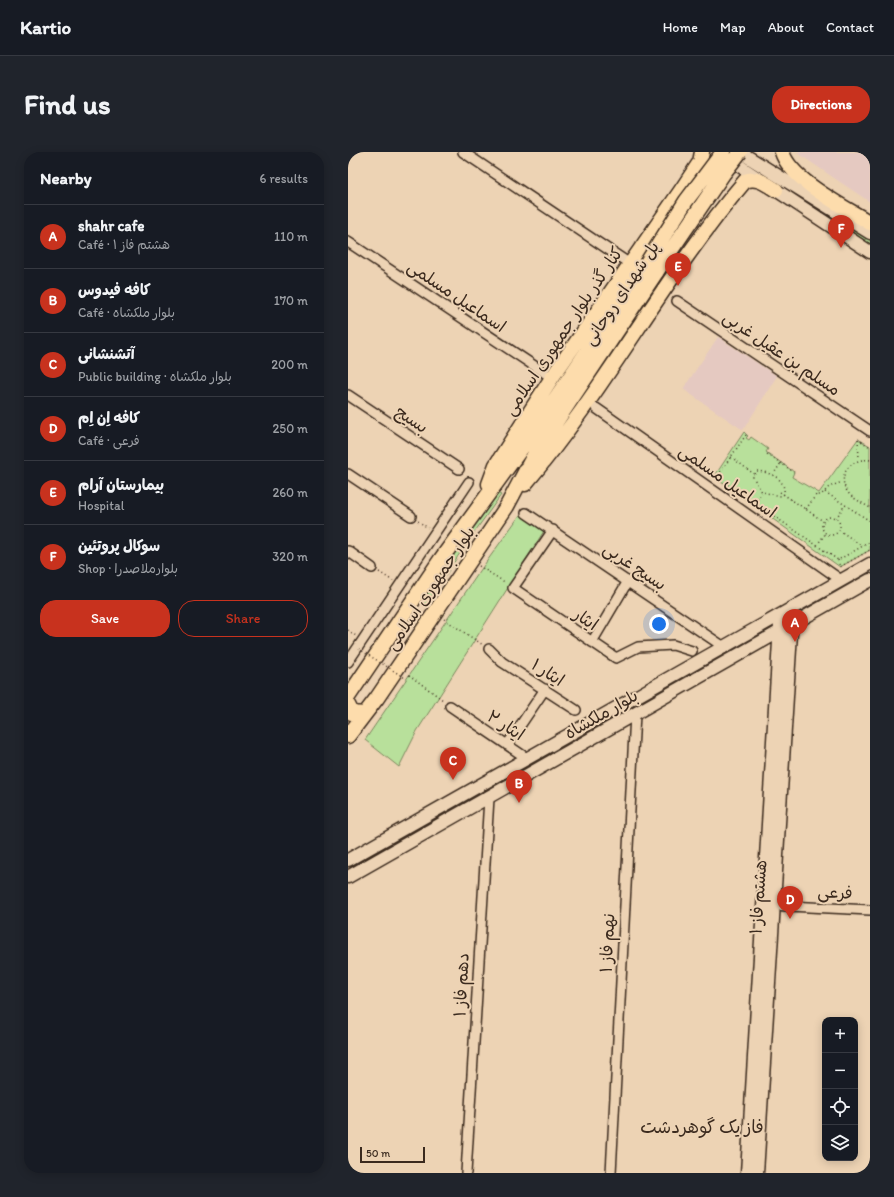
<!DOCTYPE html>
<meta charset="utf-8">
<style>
:root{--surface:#171b24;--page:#20242c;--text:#f1f3f6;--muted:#9ea1a6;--line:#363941;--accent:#c8321e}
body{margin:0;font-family:Itim,"Playpen Sans Arabic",sans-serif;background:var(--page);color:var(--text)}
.controls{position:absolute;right:12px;bottom:12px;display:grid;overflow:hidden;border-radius:8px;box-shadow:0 2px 10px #0003}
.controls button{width:36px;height:36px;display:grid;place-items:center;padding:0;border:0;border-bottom:1px solid var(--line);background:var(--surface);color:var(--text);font:20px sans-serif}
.scale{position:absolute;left:12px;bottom:10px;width:65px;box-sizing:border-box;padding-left:4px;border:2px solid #3b2a1e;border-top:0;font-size:11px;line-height:14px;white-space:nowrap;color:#3b2a1e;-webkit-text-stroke:3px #edd3b4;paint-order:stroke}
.you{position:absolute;left:311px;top:472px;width:14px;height:14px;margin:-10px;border:3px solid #fff;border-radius:50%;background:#1a73e8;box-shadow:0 0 0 6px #1a73e833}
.badge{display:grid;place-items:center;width:26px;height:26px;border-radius:50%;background:var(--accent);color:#fff;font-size:13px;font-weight:700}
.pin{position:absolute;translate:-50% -33px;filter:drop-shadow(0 1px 2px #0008)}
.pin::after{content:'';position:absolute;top:21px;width:14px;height:12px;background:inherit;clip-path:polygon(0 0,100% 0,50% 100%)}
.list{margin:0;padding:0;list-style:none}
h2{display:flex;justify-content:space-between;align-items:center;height:52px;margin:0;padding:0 16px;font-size:17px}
h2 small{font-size:13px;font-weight:400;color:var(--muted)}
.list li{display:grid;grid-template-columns:26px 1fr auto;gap:12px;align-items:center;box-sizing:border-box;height:64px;padding:0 16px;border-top:1px solid var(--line)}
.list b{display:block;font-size:15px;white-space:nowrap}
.list p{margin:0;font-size:13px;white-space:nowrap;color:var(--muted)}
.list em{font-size:13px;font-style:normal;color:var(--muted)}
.actions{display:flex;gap:8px;padding:12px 16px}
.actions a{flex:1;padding:9px 0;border:1px solid var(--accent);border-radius:16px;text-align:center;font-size:14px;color:var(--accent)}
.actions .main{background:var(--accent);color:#fff}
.icon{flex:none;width:22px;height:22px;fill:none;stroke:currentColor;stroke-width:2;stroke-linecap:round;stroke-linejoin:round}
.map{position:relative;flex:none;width:522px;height:1021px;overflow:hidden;border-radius:16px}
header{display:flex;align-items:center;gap:24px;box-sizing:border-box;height:56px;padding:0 20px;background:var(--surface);border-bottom:1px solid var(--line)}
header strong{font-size:19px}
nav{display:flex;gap:22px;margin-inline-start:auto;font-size:14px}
.intro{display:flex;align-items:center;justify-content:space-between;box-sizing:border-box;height:96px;padding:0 24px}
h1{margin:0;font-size:28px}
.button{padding:10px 18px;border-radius:16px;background:var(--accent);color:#fff;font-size:14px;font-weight:700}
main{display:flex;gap:24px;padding:0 24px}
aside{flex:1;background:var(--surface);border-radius:16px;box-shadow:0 2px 10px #0003}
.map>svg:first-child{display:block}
.built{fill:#e5c9c1}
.green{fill:#b8e09b;stroke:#7a855c}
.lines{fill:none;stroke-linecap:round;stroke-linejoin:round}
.minor-casing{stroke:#3b2a1e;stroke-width:12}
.secondary-casing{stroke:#3b2a1e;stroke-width:15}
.primary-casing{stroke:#3b2a1e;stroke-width:17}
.path{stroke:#3b2a1e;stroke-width:1.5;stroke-dasharray:1 3;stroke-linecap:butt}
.minor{stroke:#edd3b4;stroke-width:9}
.secondary{stroke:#edd3b4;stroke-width:12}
.primary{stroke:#fddcac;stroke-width:14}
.primary-bridge-casing{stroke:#3b2a1e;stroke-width:17;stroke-linecap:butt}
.path-bridge{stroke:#3b2a1e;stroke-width:1.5;stroke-dasharray:1 3;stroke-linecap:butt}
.primary-bridge{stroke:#fddcac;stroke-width:14}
.labels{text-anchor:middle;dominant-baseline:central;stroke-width:4;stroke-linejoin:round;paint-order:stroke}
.street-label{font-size:17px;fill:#3b2a1e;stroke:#edd3b4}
.neighbourhood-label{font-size:18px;fill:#3b2a1e;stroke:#edd3b4}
</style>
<header>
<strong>Kartio</strong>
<nav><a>Home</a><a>Map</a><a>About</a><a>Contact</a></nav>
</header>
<div class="intro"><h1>Find us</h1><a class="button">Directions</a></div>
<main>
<aside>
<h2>Nearby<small>6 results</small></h2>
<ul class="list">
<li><span class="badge">A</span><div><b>shahr cafe</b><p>Café · هشتم فاز ۱</p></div><em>110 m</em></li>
<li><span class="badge">B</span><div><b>كافه فيدوس</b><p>Café · بلوار ملکشاه</p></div><em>170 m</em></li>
<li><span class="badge">C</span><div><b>آتشنشانی</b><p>Public building · بلوار ملکشاه</p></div><em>200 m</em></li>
<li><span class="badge">D</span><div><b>کافه اِن اِم</b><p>Café · فرعی</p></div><em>250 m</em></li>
<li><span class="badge">E</span><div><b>بیمارستان آرام</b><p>Hospital</p></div><em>260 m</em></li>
<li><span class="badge">F</span><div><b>سوکال پروتئین</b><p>Shop · بلوارملاصدرا</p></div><em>320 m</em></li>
</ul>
<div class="actions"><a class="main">Save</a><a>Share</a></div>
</aside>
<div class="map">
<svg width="522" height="1021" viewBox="0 0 522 1021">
<rect width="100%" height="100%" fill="#edd3b4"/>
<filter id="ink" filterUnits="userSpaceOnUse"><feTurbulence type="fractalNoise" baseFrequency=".025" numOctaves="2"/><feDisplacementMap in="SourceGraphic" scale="8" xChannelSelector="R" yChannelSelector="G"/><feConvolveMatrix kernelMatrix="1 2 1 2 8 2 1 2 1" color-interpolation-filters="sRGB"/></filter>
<g filter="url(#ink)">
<path class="built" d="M448 0H522V50L489 28Z
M370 185 429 224 395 278 335 237Z"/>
<path class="green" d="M474 60 522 87V92L474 64Z
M396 280 400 284 398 286 401 288 403 285 420 297 418 300 446 320 444 325 471 341 510 287 522 294V398L492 415 366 325Z
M148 340 153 343 115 396 111 393Z
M172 363 196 379 69 579 51 615 17 588 134 416Z
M109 395 114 398 78 453 73 450Z
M522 415V424L449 465 448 459Z"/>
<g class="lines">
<g class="minor-casing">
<path id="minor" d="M115 0 282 112
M0 90 200 223
M329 149 522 279
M0 243 111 317
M248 256 493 428
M0 322 63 364
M178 361 376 495
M205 378 165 436 268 506 290 495 325 493 344 499
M0 399 24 416
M244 490 280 429
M141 497 154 510 228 558
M0 510 121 330
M102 554 180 607
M159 593 197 537
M420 753 522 758
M118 1021 141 646
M263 1021 287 562"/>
</g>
<g class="secondary-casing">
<path id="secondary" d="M392 0 522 81
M378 5 522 100
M0 708 522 412
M0 725 522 428
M399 1021 432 473
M409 1021 444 465"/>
</g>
<g class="primary-casing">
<path id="primary" d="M434 0C443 29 497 55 522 71
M141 332 148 313 205 224 334 37 352 10 354 0
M177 332C258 237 316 124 397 29 409 24 418 32 428 38
M0 545 93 407 176 293 298 112
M0 553 4 561 17 562
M0 584 29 546 159 354 186 303 309 119"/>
</g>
<path class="path" d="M398 283 369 325 490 408 522 390
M510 287 511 307
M510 287 522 295
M419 302 446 320
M383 305 406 322
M522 308C504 305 488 323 499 339 503 346 515 351 522 356
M409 319C421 320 438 326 436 342L433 344 414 340 405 325Z
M425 323 433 311
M432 340 475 369
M477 340 522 369
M407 351 414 341
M458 357 468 343H473L481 335 494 330
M474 374a9 9 0 1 1 18 0a9 9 0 1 1-18 0Z
M488 366 497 353
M70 369 80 376
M491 378 514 394
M469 393 478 381
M490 408 492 415 522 398
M131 414 158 431
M31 420 45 429
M96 467 135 493
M0 478 8 484
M61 523 95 548"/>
<use href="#minor" class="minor"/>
<use href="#secondary" class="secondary"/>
<use href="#primary" class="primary"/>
<g class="primary-bridge-casing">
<path id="primary-bridge" d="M298 112 338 49 375 0
M309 119 375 22 392 0"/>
</g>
<path class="path-bridge" d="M11 497 57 526"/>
<use href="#primary-bridge" class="primary-bridge"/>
</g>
</g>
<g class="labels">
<g class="street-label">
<text transform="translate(273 141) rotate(-56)">پل شهدای روحانی</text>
<text transform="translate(109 144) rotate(34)">اسماعیل مسلمی</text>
<text transform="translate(215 179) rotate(-56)">کنار گذر بلوار جمهوری اسلامی</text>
<text transform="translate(434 201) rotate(34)">مسلم بن عقیل غربی</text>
<text transform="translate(64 267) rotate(34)">بسیج</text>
<text transform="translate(380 329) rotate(35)">اسماعیل مسلمی</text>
<text transform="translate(287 414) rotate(34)">بسیج غربی</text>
<text transform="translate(82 436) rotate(-56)">بلوار جمهوری اسلامی</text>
<text transform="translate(238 467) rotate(34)">ایثار</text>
<text transform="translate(200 520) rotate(33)">ایثار ۱</text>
<text transform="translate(253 562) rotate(-30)">بلوار ملکشاه</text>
<text transform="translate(158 573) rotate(33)">ایثار ۲</text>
<text transform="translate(487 740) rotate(3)">فرعی</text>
<text transform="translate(410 745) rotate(-86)">هشتم فاز ۱</text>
<text transform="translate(259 791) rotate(-87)">نهم فاز ۱</text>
<text transform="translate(113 833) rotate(-87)">دهم فاز ۱</text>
</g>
<g class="neighbourhood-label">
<text x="354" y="975">فاز یک گوهردشت</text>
</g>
</g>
</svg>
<div class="controls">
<button>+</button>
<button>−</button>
<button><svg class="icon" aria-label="locate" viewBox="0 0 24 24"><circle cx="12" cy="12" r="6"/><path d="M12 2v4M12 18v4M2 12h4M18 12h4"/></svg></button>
<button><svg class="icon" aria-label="layers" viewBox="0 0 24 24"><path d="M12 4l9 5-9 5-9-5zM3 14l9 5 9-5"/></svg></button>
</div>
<div class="scale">50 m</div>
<div class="you"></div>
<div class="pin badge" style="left:447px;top:490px">A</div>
<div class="pin badge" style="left:171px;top:651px">B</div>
<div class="pin badge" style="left:105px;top:628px">C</div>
<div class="pin badge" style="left:442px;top:767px">D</div>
<div class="pin badge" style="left:330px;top:134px">E</div>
<div class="pin badge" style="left:493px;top:96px">F</div>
</div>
</main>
